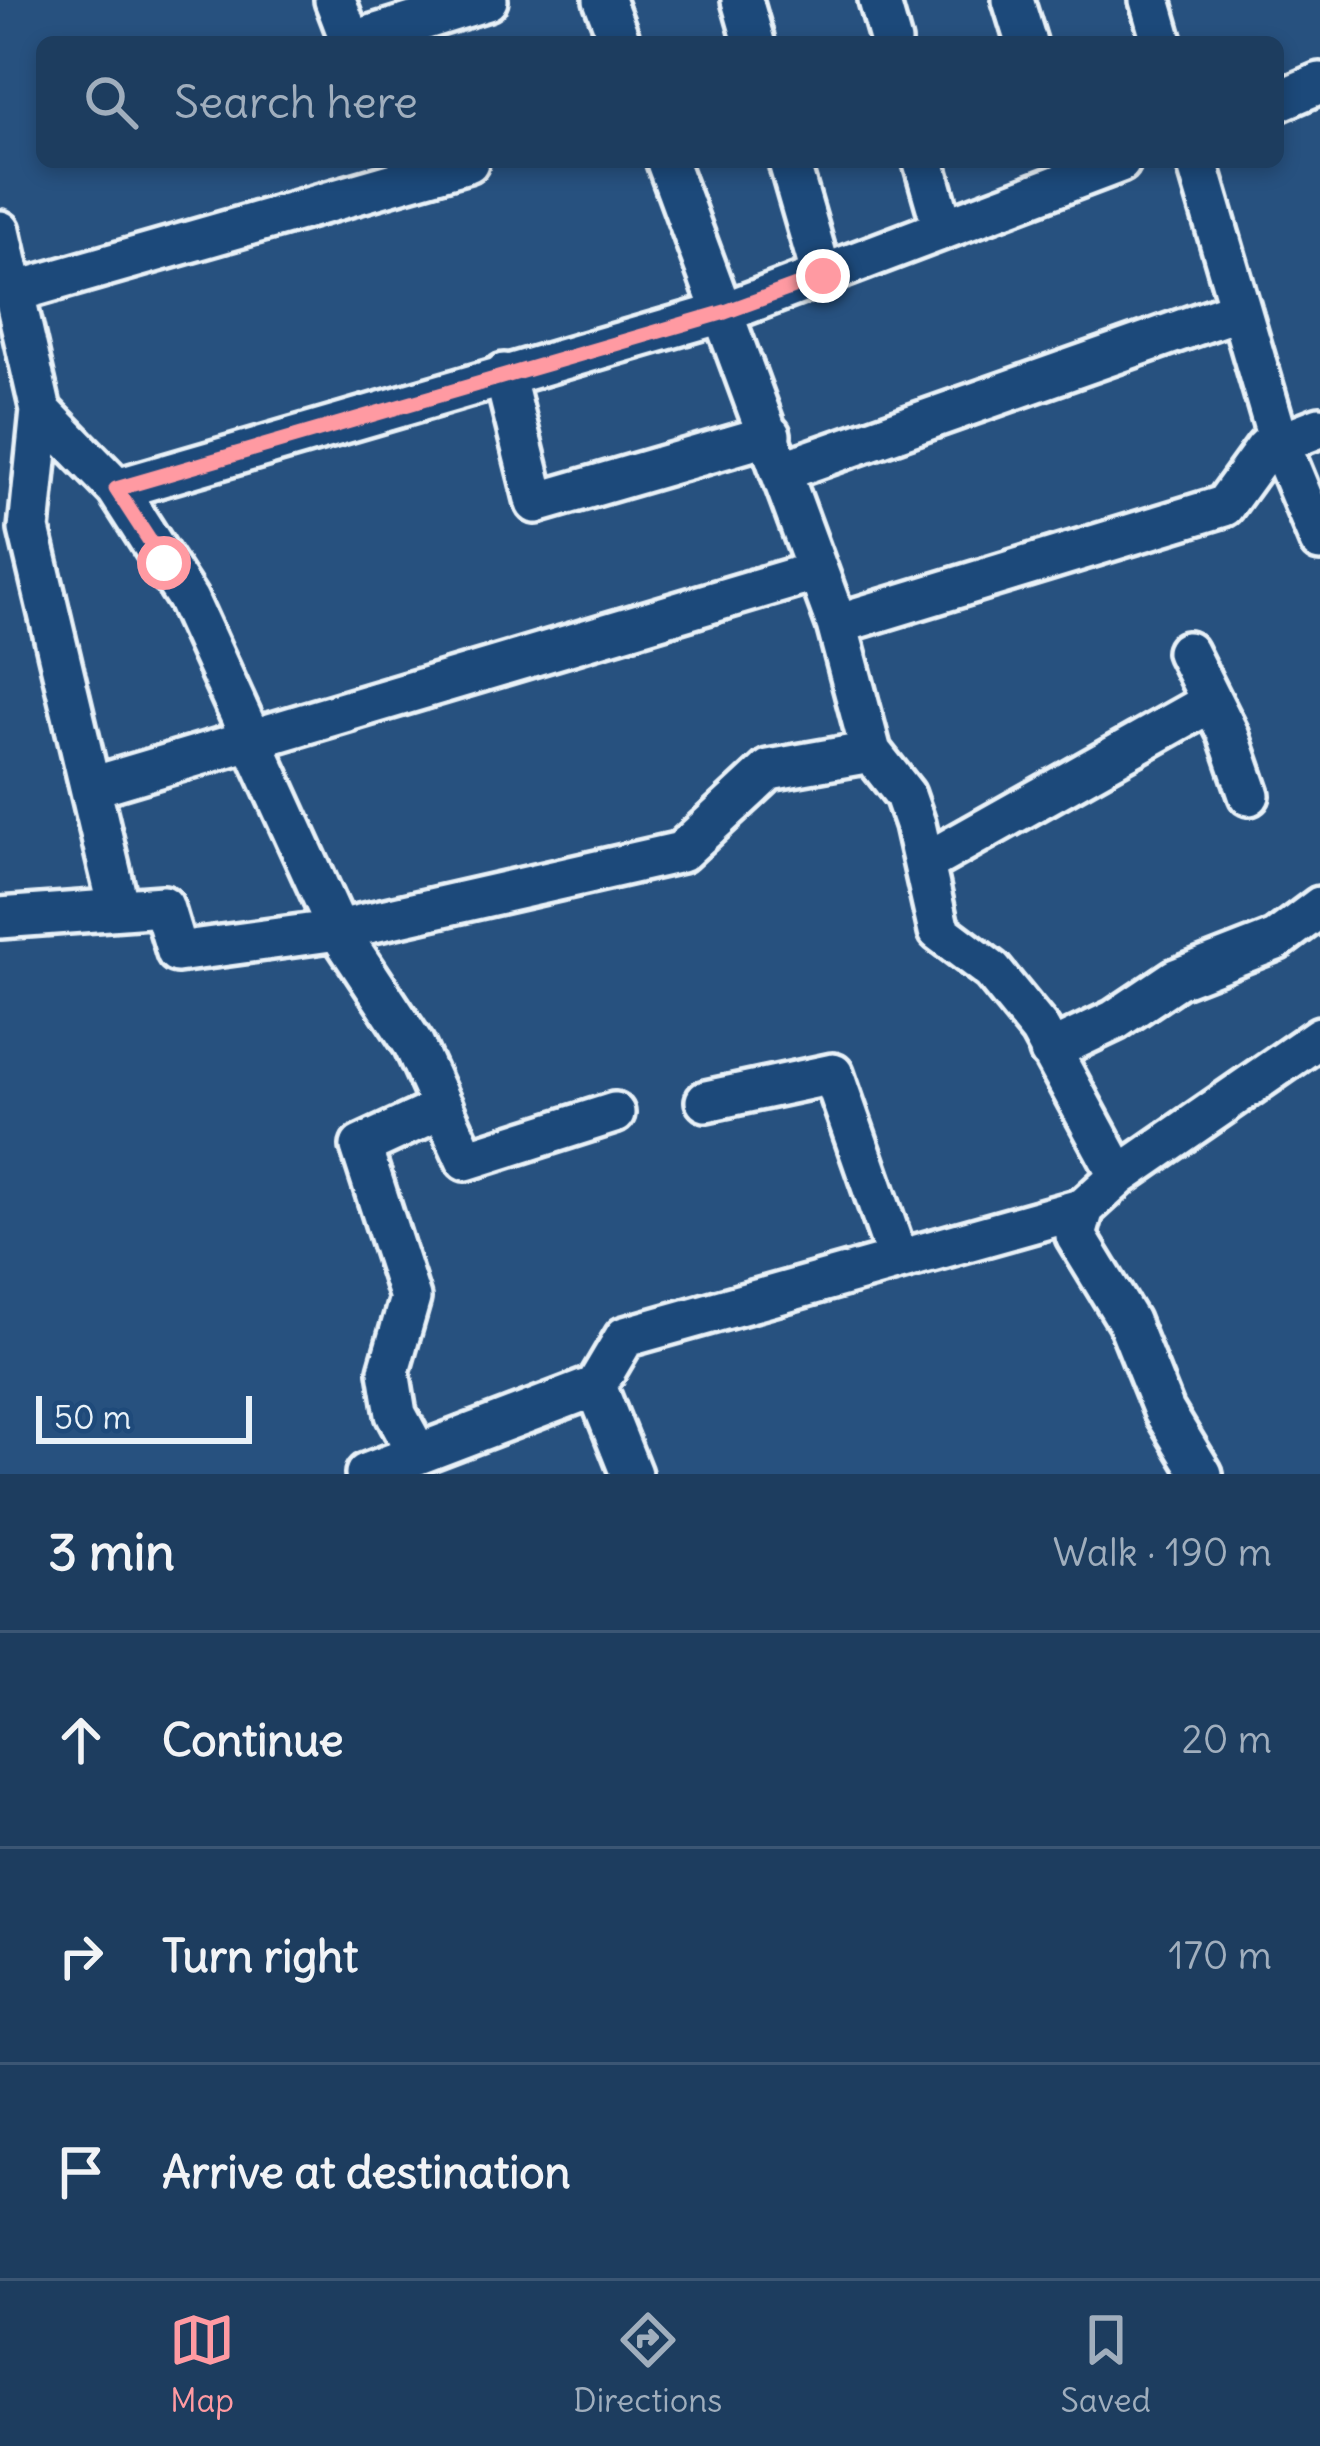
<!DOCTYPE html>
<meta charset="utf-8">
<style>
:root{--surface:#1d3d5f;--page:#2a4868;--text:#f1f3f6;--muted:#a0aebd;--line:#3b5674;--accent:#ff9aa2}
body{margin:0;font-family:Delius,sans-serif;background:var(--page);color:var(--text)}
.scale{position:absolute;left:36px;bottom:30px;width:216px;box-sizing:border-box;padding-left:12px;border:6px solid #e8f1f8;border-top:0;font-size:33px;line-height:42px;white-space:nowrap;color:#e8f1f8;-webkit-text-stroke:9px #1f4a7a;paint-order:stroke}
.stop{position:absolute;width:36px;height:36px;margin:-27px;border:9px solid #ff9aa2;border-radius:50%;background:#fff}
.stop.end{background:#ff9aa2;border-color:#fff;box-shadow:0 3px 12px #0008}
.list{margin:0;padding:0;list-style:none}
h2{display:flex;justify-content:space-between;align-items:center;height:156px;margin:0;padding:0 48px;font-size:51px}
h2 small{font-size:39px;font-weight:400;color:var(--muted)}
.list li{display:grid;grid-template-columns:78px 1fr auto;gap:36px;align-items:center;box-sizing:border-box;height:216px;padding:0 48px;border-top:3px solid var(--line)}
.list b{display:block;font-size:45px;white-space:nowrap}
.list em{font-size:39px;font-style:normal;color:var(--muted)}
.icon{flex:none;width:66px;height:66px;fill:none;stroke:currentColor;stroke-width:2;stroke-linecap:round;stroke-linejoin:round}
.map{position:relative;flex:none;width:1320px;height:1474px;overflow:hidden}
.search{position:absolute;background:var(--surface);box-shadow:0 6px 18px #0003;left:36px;right:36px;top:36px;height:132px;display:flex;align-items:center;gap:30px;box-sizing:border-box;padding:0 42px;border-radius:18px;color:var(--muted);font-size:45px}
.sheet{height:804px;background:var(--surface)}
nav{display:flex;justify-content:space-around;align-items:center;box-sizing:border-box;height:168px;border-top:3px solid var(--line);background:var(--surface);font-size:33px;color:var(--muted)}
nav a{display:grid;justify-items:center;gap:6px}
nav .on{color:var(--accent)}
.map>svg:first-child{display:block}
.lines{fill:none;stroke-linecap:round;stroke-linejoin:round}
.minor-casing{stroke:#e8f1f8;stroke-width:48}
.minor{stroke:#1f4a7a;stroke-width:39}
.route{stroke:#ff9aa2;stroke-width:15}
</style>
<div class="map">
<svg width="1320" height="1474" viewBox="0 0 1320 1474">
<rect width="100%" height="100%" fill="#27517f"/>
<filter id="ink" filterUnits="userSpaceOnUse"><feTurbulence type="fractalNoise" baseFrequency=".00833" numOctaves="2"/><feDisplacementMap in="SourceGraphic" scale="24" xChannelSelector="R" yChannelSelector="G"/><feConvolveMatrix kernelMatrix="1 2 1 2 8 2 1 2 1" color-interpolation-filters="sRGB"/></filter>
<g filter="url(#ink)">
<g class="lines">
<g class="minor-casing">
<path id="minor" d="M335 0 351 42
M604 0 620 42
M742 0 754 42
M879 0 891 42
M1013 0 1026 42
M1150 0 1162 42
M351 42 487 0
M1278 101 1320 83
M667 162 837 624 871 752 905 795 915 824 939 931 992 971 1040 1030 1119 1176
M789 162 822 276
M924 162 943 228
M1197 162 1279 442 1320 541
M0 231 41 411 29 529 119 909
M18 291 468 162
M504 374 536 503 770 435
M41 411 117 489 188 600 338 930 414 1045 466 1160 614 1113
M782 471 1238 310
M117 489 725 312 1120 162
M837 624 1224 506 1266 448 1320 427
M1187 652 1228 734 1249 795
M92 787 814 572
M925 863 1211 702
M0 918 163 906 177 952 338 930 681 852 769 770 871 752
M1050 1051 1115 1020 1176 979 1276 940 1320 907
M706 1101 833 1074 898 1260
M1084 1208 1076 1236 1128 1321 1164 1411 1202 1474
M596 1386 631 1474
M417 1453 396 1414 389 1371 410 1298 361 1146 443 1108
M366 1474 596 1386 625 1337 1084 1208 1119 1176 1320 1037"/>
</g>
<use href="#minor" class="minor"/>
</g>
</g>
<g class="lines" filter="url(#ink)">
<path class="route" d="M164 563 116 489 725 312 823 276"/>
</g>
</svg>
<div class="scale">50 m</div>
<div class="stop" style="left:164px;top:563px"></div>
<div class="stop end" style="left:823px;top:276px"></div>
<div class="search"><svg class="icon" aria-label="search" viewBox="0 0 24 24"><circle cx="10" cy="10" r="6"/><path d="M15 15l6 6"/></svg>Search here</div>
</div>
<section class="sheet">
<h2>3 min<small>Walk · 190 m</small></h2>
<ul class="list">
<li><svg class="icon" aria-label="ahead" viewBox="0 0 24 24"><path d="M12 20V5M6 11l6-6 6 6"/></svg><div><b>Continue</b></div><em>20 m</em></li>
<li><svg class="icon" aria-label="right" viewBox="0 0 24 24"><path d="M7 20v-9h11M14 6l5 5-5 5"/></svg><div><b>Turn right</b></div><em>170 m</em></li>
<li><svg class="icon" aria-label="arrive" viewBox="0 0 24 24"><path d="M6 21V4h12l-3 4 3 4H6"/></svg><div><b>Arrive at destination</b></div></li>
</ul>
</section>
<nav>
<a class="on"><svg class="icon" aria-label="map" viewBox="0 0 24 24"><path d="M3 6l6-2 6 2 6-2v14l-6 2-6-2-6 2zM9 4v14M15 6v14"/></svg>Map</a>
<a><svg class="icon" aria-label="directions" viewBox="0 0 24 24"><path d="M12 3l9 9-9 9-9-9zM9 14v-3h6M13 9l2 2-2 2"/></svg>Directions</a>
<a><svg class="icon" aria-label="saved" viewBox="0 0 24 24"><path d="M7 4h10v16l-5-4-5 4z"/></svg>Saved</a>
</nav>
